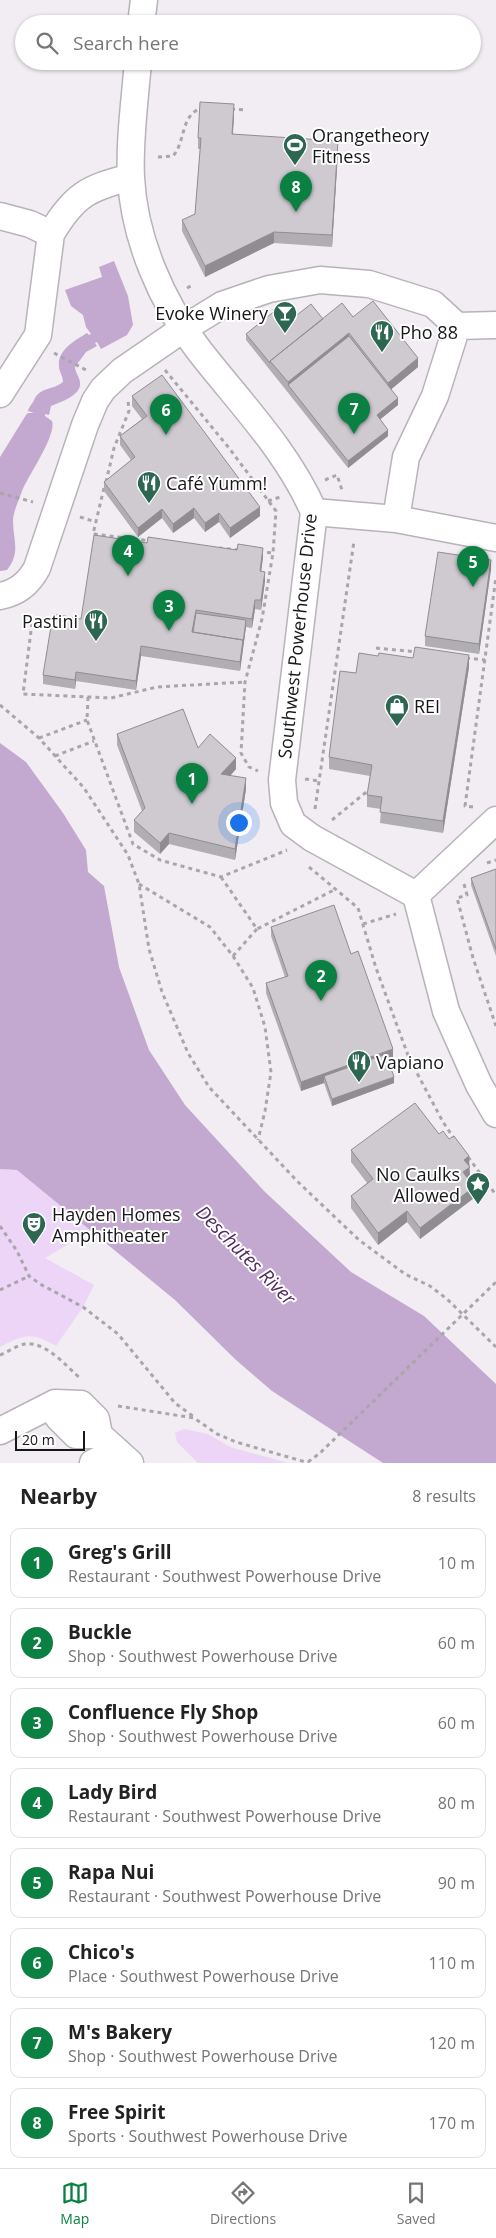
<!DOCTYPE html>
<meta charset="utf-8">
<style>
:root{--surface:#fff;--page:#f2f2f2;--text:#222;--muted:#767676;--line:#e0e0e0;--accent:#0b8043}
body{margin:0;font-family:"Open Sans",sans-serif;background:var(--page);color:var(--text)}
.scale{position:absolute;left:15px;bottom:12px;width:70px;box-sizing:border-box;padding-left:5px;border:2px solid #171618;border-top:0;font-size:14px;line-height:18px;white-space:nowrap;color:#171618;-webkit-text-stroke:4px #fff;paint-order:stroke}
.you{position:absolute;left:238px;top:822px;width:18px;height:18px;margin:-12px;border:4px solid #fff;border-radius:50%;background:#1a73e8;box-shadow:0 0 0 8px #1a73e833}
.badge{display:grid;place-items:center;width:32px;height:32px;border-radius:50%;background:var(--accent);color:#fff;font-size:16px;font-weight:700}
.pin{position:absolute;translate:-50% -41px;filter:drop-shadow(0 1px 2px #0008)}
.pin::after{content:'';position:absolute;top:26px;width:18px;height:15px;background:inherit;clip-path:polygon(0 0,100% 0,50% 100%)}
.list{margin:0;padding:0;list-style:none}
h2{display:flex;justify-content:space-between;align-items:center;height:65px;margin:0;padding:0 20px;font-size:21px}
h2 small{font-size:16px;font-weight:400;color:var(--muted)}
.list li{display:grid;grid-template-columns:32px 1fr auto;gap:15px;align-items:center;box-sizing:border-box;height:70px;margin:0 10px 10px;padding:0 10px;border:1px solid var(--line);border-radius:10px}
.list b{display:block;font-size:19px;white-space:nowrap}
.list p{margin:0;font-size:16px;white-space:nowrap;color:var(--muted)}
.list em{font-size:16px;font-style:normal;color:var(--muted)}
.icon{flex:none;width:28px;height:28px;fill:none;stroke:currentColor;stroke-width:2;stroke-linecap:round;stroke-linejoin:round}
.map{position:relative;flex:none;width:496px;height:1463px;overflow:hidden}
.search{position:absolute;background:var(--surface);box-shadow:0 1px 4px #0004;left:15px;right:15px;top:15px;height:55px;display:flex;align-items:center;gap:12px;box-sizing:border-box;padding:0 18px;border-radius:28px;color:var(--muted);font-size:19px}
.sheet{height:705px;background:var(--surface)}
nav{display:flex;justify-content:space-around;align-items:center;box-sizing:border-box;height:70px;border-top:1px solid var(--line);background:var(--surface);font-size:14px;color:var(--muted)}
nav a{display:grid;justify-items:center;gap:2px}
nav .on{color:var(--accent)}
.map>svg:first-child{display:block}
.green{fill:#ecd5f6}
.water{fill:#c3a8cf}
.lines{fill:none;stroke-linecap:round;stroke-linejoin:round}
.minor-casing{stroke:#b7b3b9;stroke-width:29}
.path{stroke:#a9a6ab;stroke-width:3;stroke-dasharray:4 4;stroke-linecap:butt}
.minor{stroke:#fff;stroke-width:26}
.wall{fill:#b1aeb3}
.shaded-wall{fill:#908d92}
.building{fill:#cecad0;stroke:#908d92}
.labels{text-anchor:middle;dominant-baseline:central;stroke-width:4;stroke-linejoin:round;paint-order:stroke}
.poi-label{font-size:18px;fill:#171618;stroke:#fff;text-anchor:start}
.street-label{font-size:18px;fill:#171618;stroke:#fff}
.water-label{font-size:19px;font-style:italic;fill:#4f2c5e;stroke:#fff}
</style>
<div class="map">
<svg width="496" height="1463" viewBox="0 0 496 1463">
<rect width="100%" height="100%" fill="#f1edf3"/>
<path class="green" d="M0 1169 17 1170 91 1231 45 1258 94 1285 83 1307 56 1346C31 1332 26 1334 0 1347Z
M184 1429 208 1434 230 1447 288 1463H198L177 1442 175 1433Z"/>
<path class="water" d="M114 261 128 296 133 325 127 335 101 349 97 342 95 343 97 346 86 352 75 367C75 372 79 376 80 382 82 395 61 402 51 406L49 415 45 414V416L52 421C57 435 28 476 22 491 19 500 13 512 13 521 13 540 21 552 7 570L0 571V457L26 415 28 413H34L28 411C29 406 32 405 34 400 41 386 52 391 63 382 63 376 59 372 59 366 57 350 76 340 87 333L89 335 91 334 86 327 83 315 71 306 65 290 102 277 99 267Z
M0 743 26 762 63 813 86 850 88 872 104 886 119 967 149 1050 185 1105 264 1191 351 1272 424 1316 496 1384V1463H383L272 1391 236 1360 175 1300 17 1170 0 1169Z"/>
<g class="lines">
<g class="minor-casing">
<path id="minor" d="M141 24 144 0
M138 61C135 100 129 140 131 178 134 238 162 303 198 349 239 402 287 450 314 512L282 780 284 803 293 824 312 838 416 895 446 1011 479 1085 496 1114
M0 216 30 224 51 234C74 195 88 188 131 177
M0 394 38 335 51 234
M314 512 396 519 496 538
M396 519 406 457 435 396 457 326
M0 596C17 593 29 583 37 568L85 425 95 401 103 389 122 371 183 329 222 305 269 289 320 280 369 284 433 304 457 326 496 325
M416 895 496 820
M55 1403 58 1417 76 1435H99
M0 1431 55 1403 81 1404 96 1419 99 1435 130 1463
M93 1463 117 1451"/>
</g>
<path class="path" d="M231 109 246 110
M158 157 173 156C186 142 180 113 203 108
M187 288 193 285
M54 353 86 370
M165 370 229 448 276 511 273 553 262 619 245 682 241 753 249 767 258 771
M325 480 337 475 342 490
M106 482 114 448 129 411 128 400
M104 488 93 534 151 541
M0 493 33 502
M268 501 280 497
M80 517 96 522
M219 548 240 550
M259 552 273 553
M32 623 23 694 111 698 157 687 245 682
M376 648 417 652
M466 658 485 660
M88 697 87 720 133 844 160 860 221 877 287 850
M0 705 39 738 84 788 128 855 139 884 149 949 162 992 188 1053 209 1087 297 1181 359 1240 405 1274 430 1286 447 1299 496 1347
M39 738 87 720
M55 756 94 741
M305 779 319 781
M473 807 465 806 496 577
M315 809 354 541
M332 820 370 789
M487 863 496 860
M309 867 358 908 376 968 409 1058 443 1122 455 1140
M221 877 257 929 336 889
M139 884 210 927 233 956 253 988 265 1027 271 1072 265 1111 258 1140
M464 884 467 895 457 898 473 958 496 1026
M363 924 396 914
M233 956 257 929
M468 1157 496 1195
M0 1226 17 1251 29 1276 40 1284 83 1307 118 1334 175 1403 194 1417
M0 1290 29 1276
M0 1355C8 1352 17 1345 25 1344 46 1341 67 1367 81 1379
M118 1406 194 1418 217 1434 236 1442 309 1463
M308 1462 320 1453 496 1282"/>
<use href="#minor" class="minor"/>
</g>
<path class="wall" d="M234 115 233 134 338 152 332 247 274 243 205 277 182 231V220L195 214 200 149H198V138Z
M297 315 323 319 353 317 418 367 391 389 398 405 380 419 388 436 348 468 246 340V334Z
M132 396 260 516 230 538 219 522 205 532 194 518 173 533 162 518 138 537 104 491V482L131 460 120 445V436L142 419 132 406Z
M147 543 263 557 261 571 265 581 261 610 255 609 252 628 246 627 240 671 141 656 136 690 76 681 75 689 43 684V675L81 619Z
M491 569 479 654 425 646V636Z
M378 656 469 667 443 833 380 823 381 809 367 807V795L370 776 329 769V757L356 673Z
M117 734 198 748 236 769 230 776 246 789 235 860 169 844 160 854 134 832V820L142 811 117 745Z
M496 869V956L471 885V878Z
M271 927 351 954 393 1058 388 1060 394 1083 332 1106 324 1083 301 1091 266 993V983L285 977 271 936Z
M439 1134 469 1166 470 1178 468 1179 474 1198 420 1239 407 1222 378 1245 351 1208V1196L367 1183 351 1162V1150Z"/>
<path class="shaded-wall" d="M234 104V115L232 145V134Z
M338 141V152L332 247V235Z
M274 232V243L205 277V266Z
M349 333V343L288 385V382Z
M418 358V367L388 392V383Z
M398 398V405L377 422V415Z
M388 430V436L348 468V461Z
M260 507V516L230 538V528Z
M194 508V518L173 533V524Z
M162 509V518L138 537V528Z
M219 513V522L205 532V523Z
M263 548V557L260 581V571Z
M491 560V569L479 654V644Z
M265 572V581L261 610V600Z
M255 600V609L252 628V619Z
M246 620V627L240 671V662Z
M141 646V656L136 690V681Z
M469 655V667L443 833V821Z
M76 672V681L75 689V680Z
M236 758V769L221 786V774Z
M246 778V789L235 860V849Z
M169 833V844L160 854V843Z
M393 1049V1058L326 1082 324 1076V1083L301 1091V1082Z
M394 1077V1083L332 1106V1099Z
M469 1156 470 1178 463 1183V1172L464 1160Z
M474 1187V1198L420 1239V1228Z
M407 1211V1222L378 1245V1233Z"/>
<path class="building" d="M200 102 234 104 232 134 338 141 332 235 274 232 205 266 182 220 195 214 201 138H198Z
M373 301 418 358 388 383 349 333 288 382 270 361 342 303 353 317Z
M286 302 297 315 311 304 323 319 270 361V363L246 334Z
M349 336 398 398 377 415 388 430 348 461 288 385Z
M162 375 260 507 230 528 219 513 205 523 194 508 173 524 162 509 138 528 104 482 135 457 120 436 147 416 132 396Z
M94 535 147 543 148 537 237 550 238 544 263 548 260 571 265 572 264 578 261 600H255L252 619 196 610 192 632 243 640 240 662 141 646 136 681 76 672 75 680 43 675 53 614 81 619Z
M438 552 491 560 479 644 425 636Z
M196 613 246 620 243 643V640L193 632Z
M415 647 469 655 443 821 380 812 382 797 367 795 372 765 329 757 340 671 356 673 359 653 378 656 379 653 413 658Z
M183 709 198 748 210 734 236 758 221 774 246 778 235 849 169 833 160 843 134 820 145 808 117 734Z
M496 869V949L471 878Z
M334 905 351 954 358 951 393 1049 301 1082 266 983 288 976 271 927Z
M386 1054 394 1077 332 1099 324 1076Z
M415 1103 439 1134 443 1131 449 1139 454 1136 469 1156 464 1160 470 1167 463 1172 474 1187 420 1228 407 1211 378 1233 351 1196 373 1179 351 1150Z"/>
<defs>
<g id="stadium-pin" transform="scale(1.25)"><path d="M0 17L-7.5 6A9.5 9.5 0 1 1 7.5 6Z" fill="#2d6751" stroke="#fff"/><path d="M0-5a6.5 5 0 1 0 0 10a6.5 5 0 1 0 0-10ZM-3.5-1.8h7v3.6h-7Z" fill="#fff"/></g>
<g id="bar-pin" transform="scale(1.25)"><path d="M0 17L-7.5 6A9.5 9.5 0 1 1 7.5 6Z" fill="#2d6751" stroke="#fff"/><path d="M-6-5H6L.8 .8V4.5H3.5V6h-7V4.5H-.8V.8Z" fill="#fff"/></g>
<g id="restaurant-pin" transform="scale(1.25)"><path d="M0 17L-7.5 6A9.5 9.5 0 1 1 7.5 6Z" fill="#2d6751" stroke="#fff"/><path d="M-5-6h1v4h1v-4h1v4h1v-4h1v5L-1.5 .5V6h-2V.5L-5-1ZM5-6V6H3V1.5H1.5Q1.5-4 5-6Z" fill="#fff"/></g>
<g id="shop-pin" transform="scale(1.25)"><path d="M0 17L-7.5 6A9.5 9.5 0 1 1 7.5 6Z" fill="#2d6751" stroke="#fff"/><path d="M-5-2.5h2.3a2.7 3.5 0 0 1 5.4 0H5L5.5 6h-11ZM-1.5-2.5h3a1.5 2.3 0 0 0-3 0Z" fill="#fff"/></g>
<g id="sight-pin" transform="scale(1.25)"><path d="M0 17L-7.5 6A9.5 9.5 0 1 1 7.5 6Z" fill="#2d6751" stroke="#fff"/><path d="M0-6L1.8-2.2L6-1.7L2.9 1.2L3.7 5.4L0 3.3L-3.7 5.4L-2.9 1.2L-6-1.7L-1.8-2.2Z" fill="#fff"/></g>
<g id="theatre-pin" transform="scale(1.25)"><path d="M0 17L-7.5 6A9.5 9.5 0 1 1 7.5 6Z" fill="#2d6751" stroke="#fff"/><path d="M-5-5.5Q0-4 5-5.5V0Q5 5 0 6Q-5 5-5 0ZM-3.3-2.5H-1v1.5H-3.3ZM1-2.5H3.3v1.5H1ZM-2.8 1Q0 5.5 2.8 1Z" fill="#fff"/></g>
</defs>
<g fill-rule="evenodd">
<use href="#stadium-pin" x="295" y="145"/>
<use href="#bar-pin" x="285" y="313"/>
<use href="#restaurant-pin" x="382" y="332"/>
<use href="#restaurant-pin" x="149" y="483"/>
<use href="#restaurant-pin" x="96" y="621"/>
<use href="#shop-pin" x="397" y="706"/>
<use href="#restaurant-pin" x="359" y="1062"/>
<use href="#sight-pin" x="478" y="1184"/>
<use href="#theatre-pin" x="34" y="1224"/>
</g>
<g class="labels">
<g class="poi-label">
<text x="312" y="135">Orangetheory<tspan x="312" dy="21">Fitness</tspan></text>
<text x="268" y="313" text-anchor="end">Evoke Winery</text>
<text x="400" y="332">Pho 88</text>
<text x="166" y="483">Café Yumm!</text>
<text x="78" y="621" text-anchor="end">Pastini</text>
<text x="414" y="706">REI</text>
<text x="376" y="1062">Vapiano</text>
<text x="460" y="1174" text-anchor="end">No Caulks<tspan x="460" dy="21">Allowed</tspan></text>
<text x="52" y="1214">Hayden Homes<tspan x="52" dy="21">Amphitheater</tspan></text>
</g>
<g class="street-label">
<text transform="translate(297 636) rotate(-84)">Southwest Powerhouse Drive</text>
</g>
<g class="water-label">
<text transform="translate(246 1255) rotate(45)">Deschutes River</text>
</g>
</g>
</svg>
<div class="scale">20 m</div>
<div class="you"></div>
<div class="pin badge" style="left:192px;top:804px">1</div>
<div class="pin badge" style="left:321px;top:1001px">2</div>
<div class="pin badge" style="left:169px;top:631px">3</div>
<div class="pin badge" style="left:128px;top:576px">4</div>
<div class="pin badge" style="left:473px;top:587px">5</div>
<div class="pin badge" style="left:166px;top:435px">6</div>
<div class="pin badge" style="left:354px;top:434px">7</div>
<div class="pin badge" style="left:296px;top:212px">8</div>
<div class="search"><svg class="icon" aria-label="search" viewBox="0 0 24 24"><circle cx="10" cy="10" r="6"/><path d="M15 15l6 6"/></svg>Search here</div>
</div>
<section class="sheet">
<h2>Nearby<small>8 results</small></h2>
<ul class="list">
<li><span class="badge">1</span><div><b>Greg's Grill</b><p>Restaurant · Southwest Powerhouse Drive</p></div><em>10 m</em></li>
<li><span class="badge">2</span><div><b>Buckle</b><p>Shop · Southwest Powerhouse Drive</p></div><em>60 m</em></li>
<li><span class="badge">3</span><div><b>Confluence Fly Shop</b><p>Shop · Southwest Powerhouse Drive</p></div><em>60 m</em></li>
<li><span class="badge">4</span><div><b>Lady Bird</b><p>Restaurant · Southwest Powerhouse Drive</p></div><em>80 m</em></li>
<li><span class="badge">5</span><div><b>Rapa Nui</b><p>Restaurant · Southwest Powerhouse Drive</p></div><em>90 m</em></li>
<li><span class="badge">6</span><div><b>Chico's</b><p>Place · Southwest Powerhouse Drive</p></div><em>110 m</em></li>
<li><span class="badge">7</span><div><b>M's Bakery</b><p>Shop · Southwest Powerhouse Drive</p></div><em>120 m</em></li>
<li><span class="badge">8</span><div><b>Free Spirit</b><p>Sports · Southwest Powerhouse Drive</p></div><em>170 m</em></li>
</ul>
</section>
<nav>
<a class="on"><svg class="icon" aria-label="map" viewBox="0 0 24 24"><path d="M3 6l6-2 6 2 6-2v14l-6 2-6-2-6 2zM9 4v14M15 6v14"/></svg>Map</a>
<a><svg class="icon" aria-label="directions" viewBox="0 0 24 24"><path d="M12 3l9 9-9 9-9-9zM9 14v-3h6M13 9l2 2-2 2"/></svg>Directions</a>
<a><svg class="icon" aria-label="saved" viewBox="0 0 24 24"><path d="M7 4h10v16l-5-4-5 4z"/></svg>Saved</a>
</nav>
